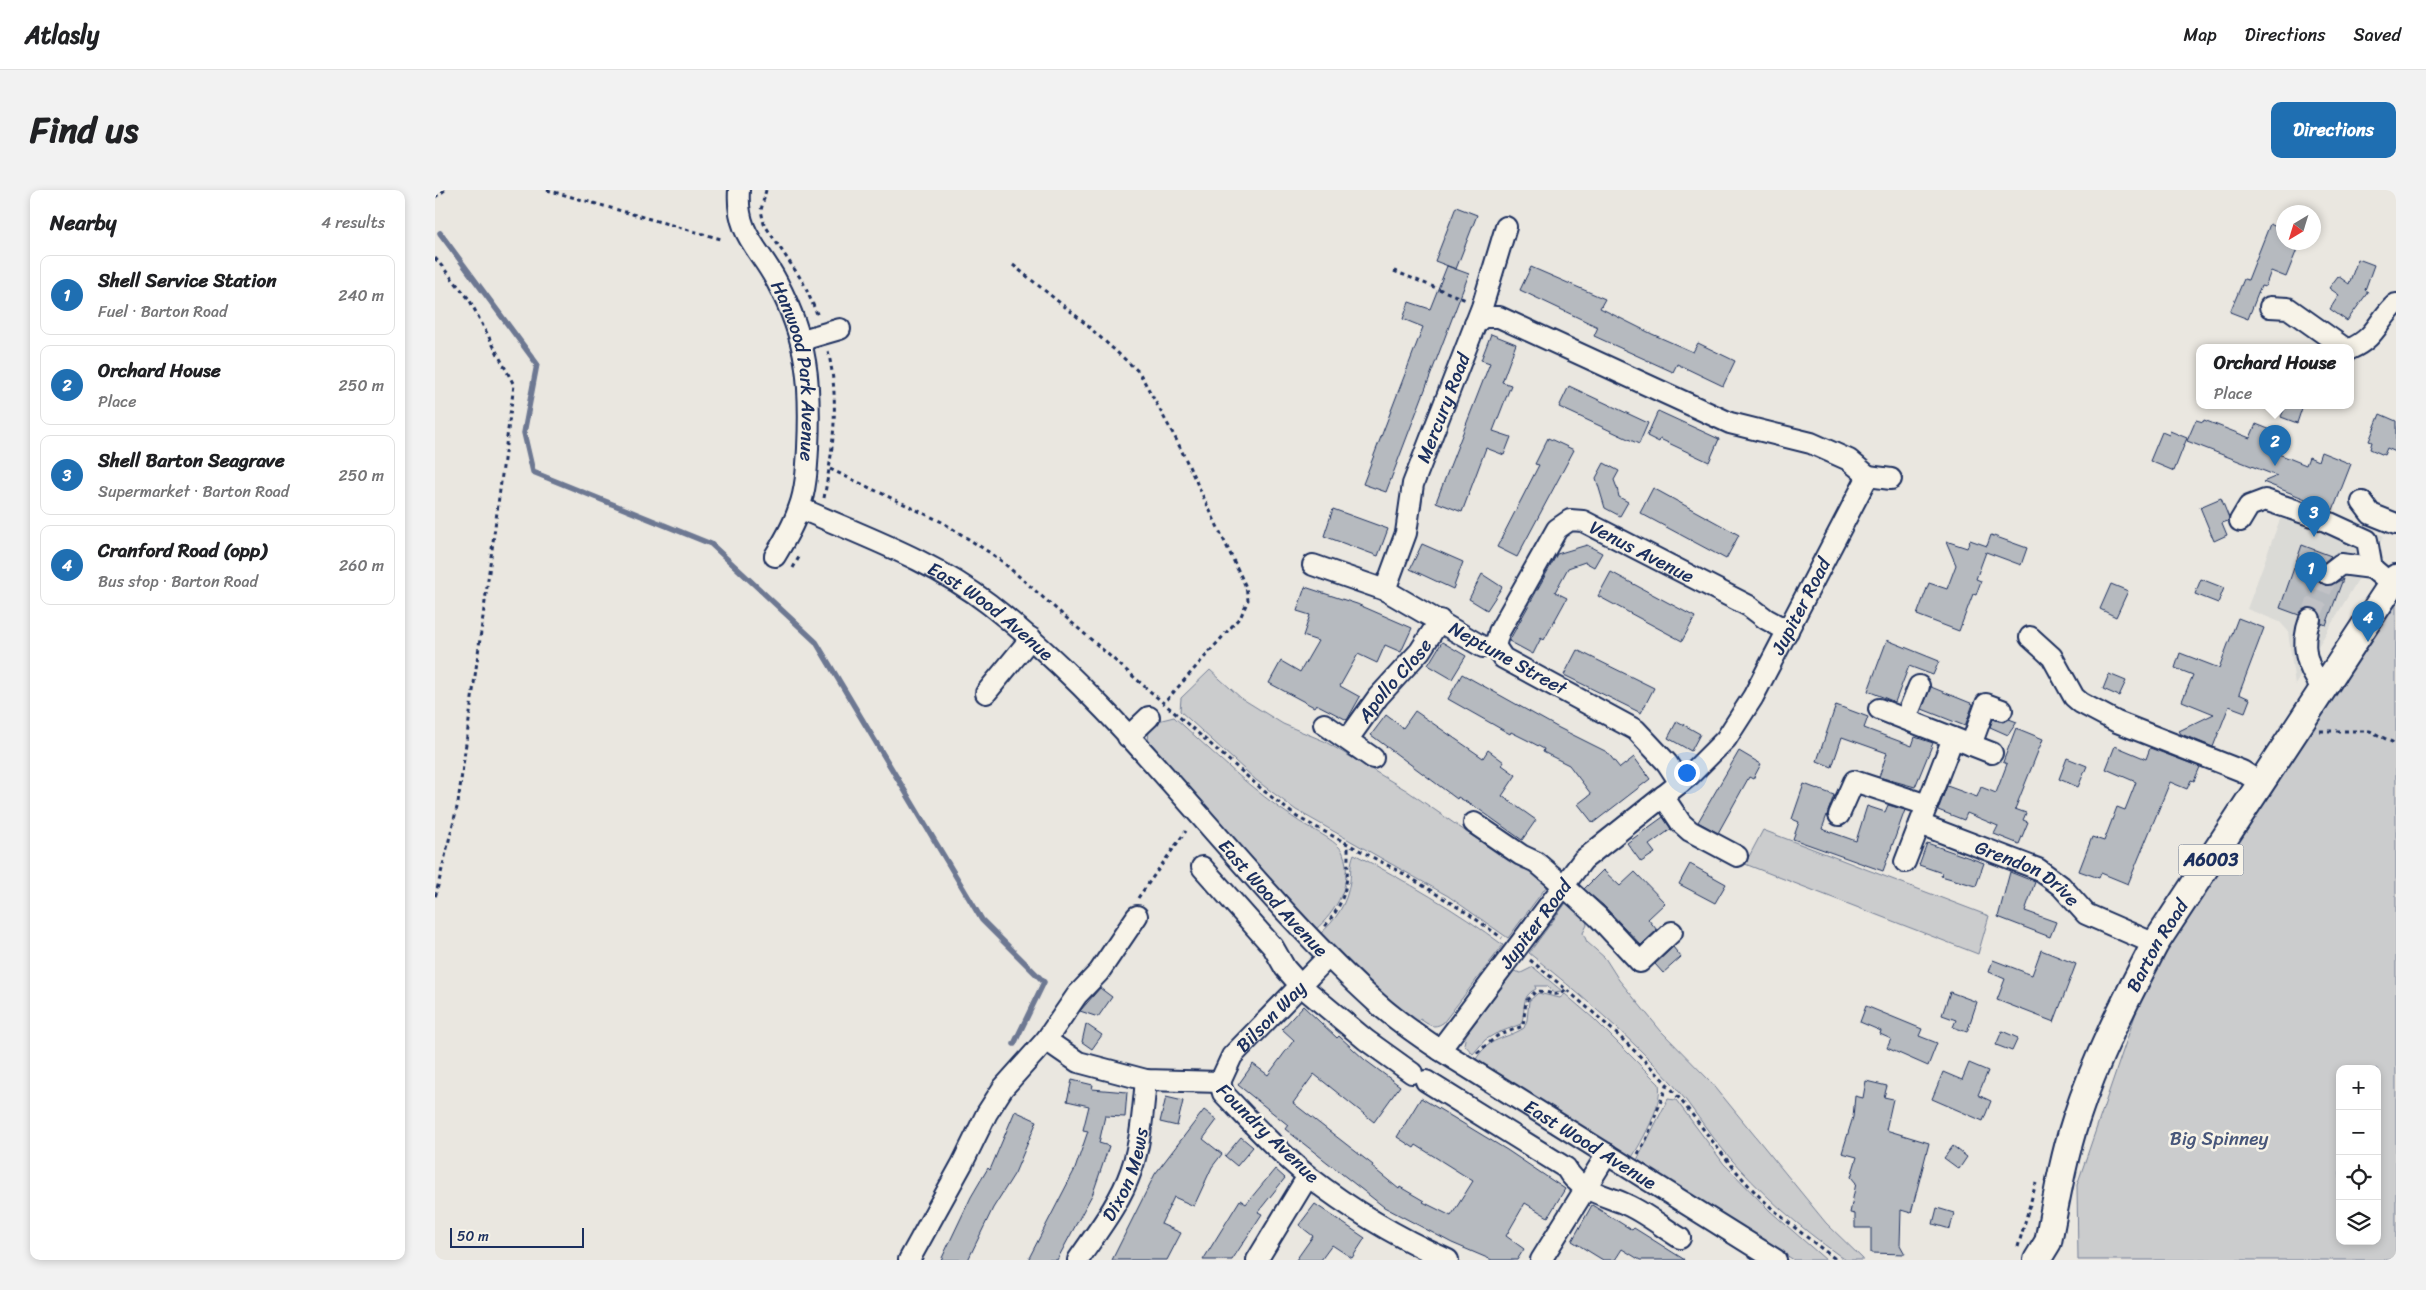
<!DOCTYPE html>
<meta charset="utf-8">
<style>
:root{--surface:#fff;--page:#f2f2f2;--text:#202124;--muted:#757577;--line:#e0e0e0;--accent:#1f6fb2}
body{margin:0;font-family:Sriracha,sans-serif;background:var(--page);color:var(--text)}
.controls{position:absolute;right:15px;bottom:15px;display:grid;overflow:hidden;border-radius:10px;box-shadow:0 2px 8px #0003}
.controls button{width:45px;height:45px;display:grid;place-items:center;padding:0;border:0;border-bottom:1px solid var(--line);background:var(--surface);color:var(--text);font:25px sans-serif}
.compass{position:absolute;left:1841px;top:15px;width:45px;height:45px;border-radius:50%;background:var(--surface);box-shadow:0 2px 8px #0003;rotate:218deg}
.scale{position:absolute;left:15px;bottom:12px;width:134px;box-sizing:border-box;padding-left:5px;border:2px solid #1b2f5e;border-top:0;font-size:14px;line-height:18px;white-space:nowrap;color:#1b2f5e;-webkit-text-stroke:4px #f7f3e8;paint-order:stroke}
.you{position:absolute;left:1251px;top:582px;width:18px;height:18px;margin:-12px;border:4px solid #fff;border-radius:50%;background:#1a73e8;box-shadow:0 0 0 8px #1a73e833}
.badge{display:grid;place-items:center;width:32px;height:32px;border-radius:50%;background:var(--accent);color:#fff;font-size:16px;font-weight:700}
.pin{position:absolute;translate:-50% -41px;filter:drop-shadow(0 1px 2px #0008)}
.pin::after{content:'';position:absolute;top:26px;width:18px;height:15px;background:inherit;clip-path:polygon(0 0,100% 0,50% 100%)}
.popup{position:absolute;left:1761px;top:154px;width:158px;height:65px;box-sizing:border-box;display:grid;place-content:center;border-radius:10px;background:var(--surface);filter:drop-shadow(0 1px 4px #0005);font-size:16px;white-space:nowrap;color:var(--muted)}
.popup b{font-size:19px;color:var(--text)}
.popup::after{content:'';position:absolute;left:50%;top:100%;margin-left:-10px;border:10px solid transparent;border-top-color:var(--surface)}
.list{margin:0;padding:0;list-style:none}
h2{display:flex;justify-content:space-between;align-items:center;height:65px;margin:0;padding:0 20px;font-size:21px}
h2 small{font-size:16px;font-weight:400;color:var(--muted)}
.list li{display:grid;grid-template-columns:32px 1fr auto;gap:15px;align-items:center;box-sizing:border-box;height:80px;margin:0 10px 10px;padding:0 10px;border:1px solid var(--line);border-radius:10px}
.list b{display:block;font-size:19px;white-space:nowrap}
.list p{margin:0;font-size:16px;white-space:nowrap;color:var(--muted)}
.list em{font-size:16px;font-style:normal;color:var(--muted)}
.icon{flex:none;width:28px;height:28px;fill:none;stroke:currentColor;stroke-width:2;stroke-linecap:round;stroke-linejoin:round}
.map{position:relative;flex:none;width:1961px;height:1070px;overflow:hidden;border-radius:10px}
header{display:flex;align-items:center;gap:30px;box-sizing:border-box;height:70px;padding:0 25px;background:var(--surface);border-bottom:1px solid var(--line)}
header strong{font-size:24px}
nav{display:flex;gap:28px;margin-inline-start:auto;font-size:18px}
.intro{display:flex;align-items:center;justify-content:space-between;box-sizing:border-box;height:120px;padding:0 30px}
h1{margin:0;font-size:35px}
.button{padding:12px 22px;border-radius:10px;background:var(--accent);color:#fff;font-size:18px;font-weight:700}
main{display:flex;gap:30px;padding:0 30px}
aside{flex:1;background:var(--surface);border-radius:10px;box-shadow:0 2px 8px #0003}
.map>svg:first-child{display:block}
.built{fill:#dadad6}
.green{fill:#cbcccd;stroke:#737e96;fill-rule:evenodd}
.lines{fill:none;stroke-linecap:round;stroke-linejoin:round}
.stream{stroke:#6d7892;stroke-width:5.5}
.building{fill:#b6babf;stroke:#1b2f5e}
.minor-tunnel{stroke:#c1c2c6;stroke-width:20;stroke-dasharray:20 10;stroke-linecap:butt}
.minor-casing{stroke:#1b2f5e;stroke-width:24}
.major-casing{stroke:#1b2f5e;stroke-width:30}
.path{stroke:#1b2f5e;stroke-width:3;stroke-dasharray:4 4;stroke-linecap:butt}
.minor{stroke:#f7f3e8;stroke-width:20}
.major{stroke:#f7f3e8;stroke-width:26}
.labels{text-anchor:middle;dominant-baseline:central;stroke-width:5;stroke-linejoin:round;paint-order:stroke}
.shield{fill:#f7f3e8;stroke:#5d6a87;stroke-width:1}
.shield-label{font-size:18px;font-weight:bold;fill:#1b2f5e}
.street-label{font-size:19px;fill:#1b2f5e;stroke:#f7f3e8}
.park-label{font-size:19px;fill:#47567a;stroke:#f7f3e8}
</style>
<header>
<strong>Atlasly</strong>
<nav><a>Map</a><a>Directions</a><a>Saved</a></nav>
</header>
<div class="intro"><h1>Find us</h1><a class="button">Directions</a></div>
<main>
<aside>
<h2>Nearby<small>4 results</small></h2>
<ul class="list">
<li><span class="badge">1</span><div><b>Shell Service Station</b><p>Fuel · Barton Road</p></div><em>240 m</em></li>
<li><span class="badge">2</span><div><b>Orchard House</b><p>Place</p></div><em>250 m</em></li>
<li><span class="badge">3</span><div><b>Shell Barton Seagrave</b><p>Supermarket · Barton Road</p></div><em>250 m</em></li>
<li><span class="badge">4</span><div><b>Cranford Road (opp)</b><p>Bus stop · Barton Road</p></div><em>260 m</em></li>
</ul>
</aside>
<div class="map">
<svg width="1961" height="1070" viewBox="0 0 1961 1070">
<rect width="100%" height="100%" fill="#eae7e0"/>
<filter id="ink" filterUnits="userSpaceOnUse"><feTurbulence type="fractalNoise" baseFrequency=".02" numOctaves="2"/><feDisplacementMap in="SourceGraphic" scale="10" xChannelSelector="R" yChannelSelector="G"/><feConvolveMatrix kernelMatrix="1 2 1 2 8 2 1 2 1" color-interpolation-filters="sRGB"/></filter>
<g filter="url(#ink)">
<path class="built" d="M1852 310 1949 346 1860 495 1853 441 1845 432 1812 419Z"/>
<path class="green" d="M1961 403V1070H1643L1642 995 1706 808 1772 690ZM1905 879H1942V1051H1905Z
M775 480 806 508 848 534 889 551 971 600 1072 670 1088 679 1097 678 1114 693 1073 748 1013 706 861 620 821 590 745 521 746 508Z
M739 527C779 563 817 601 862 630 873 638 903 650 908 663 919 692 901 722 880 740L713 552 714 540 719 532Z
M1328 640 1554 726 1543 764 1310 674Z
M919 664C971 691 1021 720 1068 755L1008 833C998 839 994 835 985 829L982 833C947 806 916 776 884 745 901 730 912 714 915 691 916 682 915 673 919 664Z
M1134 709 1150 724 1152 735 1148 743 1152 752 1170 768 1184 790 1226 841 1276 892 1391 1033 1429 1070H1411L1405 1066C1363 1036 1324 1002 1290 962 1271 940 1256 915 1237 893 1194 846 1144 803 1094 763Z
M1098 777 1127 801 1118 802 1113 796H1100L1101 799C1084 807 1092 820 1086 834L1060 844 1050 850 1038 864 1029 854 1031 845 1079 781 1086 783Z
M1103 803 1125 808 1130 804 1159 829 1224 894C1228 915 1207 951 1196 969L1040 871C1054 846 1070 850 1089 838L1092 830 1094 811Z
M1233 909 1241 910 1289 974 1335 1021 1391 1070H1359L1201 972Z"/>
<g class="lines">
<path class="stream" d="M5 43 102 174 89 243 98 282 276 354 381 452 547 730 609 792 579 854"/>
</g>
<path class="building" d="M1021 17 1042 25 1021 79 1000 71Z
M1835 34 1848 40V52H1865L1851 87 1836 81 1830 97 1826 96 1813 129 1795 122 1809 89 1813 90Z
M1923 69 1939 75 1930 100 1933 102 1912 131 1895 119 1904 105 1894 98 1903 86 1914 94Z
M1012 76 1034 84 951 302 928 294 988 137 968 129 974 112 995 119Z
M1096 77 1170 109 1165 118 1217 144 1258 162 1263 153 1300 171 1288 196 1242 174 1238 182 1159 146 1163 137 1085 100Z
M1056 144 1081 154 1067 192 1076 195 1058 241 1076 247 1069 265 1051 258 1027 322 1001 312 1055 173 1046 170Z
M1134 196 1213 233 1204 254 1124 217Z
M1851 215H1868L1862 233 1846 227Z
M1223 221 1284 249 1274 272 1225 249 1224 252 1212 246Z
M1945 224 1961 231V262L1952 258 1949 265 1935 259 1937 252 1934 251Z
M1761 230 1768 232 1769 230 1815 248 1821 234 1836 240 1848 245 1841 263 1871 275 1874 267 1883 271 1886 262 1916 274 1898 320 1828 292 1842 286 1752 251Z
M1735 241 1752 248 1739 281 1715 271 1727 242 1734 245Z
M1113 248 1139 260 1082 367 1062 357 1104 275 1100 274Z
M1169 273 1184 281 1179 290 1182 298 1184 307 1193 312 1185 326 1170 318 1161 288Z
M1218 298 1304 345 1291 369 1205 323Z
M1786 308 1794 328 1793 331 1787 333 1792 345 1779 351 1765 317Z
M898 319 953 339 943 366 889 346Z
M1556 345 1592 358 1586 375 1551 362 1541 389 1546 391 1541 405 1538 404 1524 441 1482 425 1494 393 1512 399 1521 375 1511 351 1532 358 1535 350 1552 356Z
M987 354 1028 372 1018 399 975 379Z
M1152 355 1167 363 1159 377 1150 372 1133 378 1120 402 1132 408 1109 450 1106 448 1098 464 1074 451 1122 364Z
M1867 355 1896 366 1882 379 1881 386 1884 392 1894 396 1908 389 1891 435 1886 433V426L1879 418H1872L1864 425 1845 418Z
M1176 382 1260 427 1247 451 1163 406Z
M1047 384 1067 397 1052 420 1034 409Z
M1766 389 1789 398 1783 413 1760 404Z
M1676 394 1693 401 1681 427 1665 419Z
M870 397 922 414 977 438 966 462 950 455 942 473 923 464 905 496 925 507 912 530 881 514 879 517 834 493 846 471 865 482 883 451 868 446 875 425 862 421Z
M1803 428 1829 438 1804 504 1815 509 1810 522 1794 516 1778 557 1746 544 1744 541 1779 524 1747 511 1758 485 1740 478 1745 463 1784 478Z
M1452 450 1504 471 1498 485 1474 476 1460 512 1433 501Z
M1007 452 1031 466 1017 489 993 475Z
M1142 460 1219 498 1206 523 1129 485Z
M1027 484 1122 537 1172 562 1185 578 1199 567 1215 589 1158 633 1143 614 1156 604 1134 575 1108 562 1109 559 1094 551 1076 542 1075 544 1013 509Z
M1674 484 1691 491 1684 506 1668 499Z
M1496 497 1538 514 1530 536 1487 519Z
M1401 515 1433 527 1429 538 1477 556 1480 547 1498 553 1480 597 1444 587 1452 563 1407 547 1397 577 1382 571Z
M980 521 1048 568 1053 560 1069 572 1067 575 1081 585 1067 606 1101 630 1087 650 1045 620 1023 607 1022 609 936 545 951 525 968 538Z
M1558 529 1568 532 1574 529 1582 532 1573 545 1555 537Z
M1242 531 1265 544 1256 561 1233 548Z
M1581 538 1608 549 1580 619 1591 623 1588 630 1593 632 1584 654 1559 644 1563 636 1532 623 1529 630 1503 620 1512 596 1542 607 1546 597 1561 603 1572 574 1568 572Z
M1680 556 1711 569 1715 558 1765 577 1759 591 1756 590 1752 599 1735 592 1693 694 1666 683 1664 688 1644 681 1657 647 1669 651 1682 617 1690 620 1701 592 1671 579Z
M1304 561 1326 574 1318 589 1314 587 1283 643 1263 632Z
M1632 568 1652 576 1643 597 1624 589Z
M1369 594 1399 605 1387 639 1421 651 1432 616 1450 622 1453 615 1470 620 1448 681 1358 649 1364 632 1357 629Z
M1228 627 1236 639 1214 655 1220 663 1206 672 1192 653Z
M1492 653 1549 673 1541 696 1506 686 1507 683 1484 675Z
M1255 674 1291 694 1280 713 1244 694Z
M1168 680 1185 696 1200 682 1230 713 1213 729 1222 740 1206 755 1168 715 1149 699Z
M1575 682 1600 692 1590 721 1621 732 1615 747 1563 727Z
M1238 757 1246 767 1228 783 1220 774Z
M1606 760 1641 774 1619 832 1562 810 1570 789 1554 782 1558 770 1597 785Z
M665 798 677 807 663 827 645 821Z
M1515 802 1542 812 1532 842 1518 837 1521 830 1507 825Z
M868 816 902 848 904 846 930 870 965 896 939 932 879 884 858 913 938 975 937 977 964 999 965 997 989 1011 988 1012 1016 1026 1038 991 981 955 979 958 962 947 986 908 1072 960 1130 999 1113 1027 1090 1013 1071 1046 1089 1059 1082 1070H1057L1017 1053 949 1017 850 939 853 935 803 895 818 874 833 885 859 850 847 839Z
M1431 816 1487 839 1484 846 1502 853 1493 876 1452 858 1456 849 1445 844 1446 841 1425 832Z
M651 834 667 845 657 859 647 852Z
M1567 841 1583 848 1577 861 1561 855Z
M1534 873 1553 881 1543 905 1556 911 1548 931 1497 909 1508 882 1527 890Z
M637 890 658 895 657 899 692 902 690 927 670 926 664 953 674 956 658 1003 622 1070H593L640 979 653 941 648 940 654 916 632 911Z
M1431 891 1452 896 1449 907 1458 909 1451 940 1494 953 1476 1023 1466 1020 1465 1055 1470 1064 1436 1063V1038H1420V1024L1415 1023 1421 993 1416 987 1422 967 1407 963 1418 927 1420 906 1428 908Z
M731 907 748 911 742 936 725 932Z
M769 920 782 930 768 949 787 964 777 977 759 1016 739 1007 726 1034 746 1043 732 1070H677L720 984Z
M580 921 602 931 580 983 558 1018 533 1070H506L536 1007 553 978 555 980Z
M806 947 818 957 802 976 790 966Z
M1518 956 1532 967 1524 979 1509 968Z
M840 979 850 988 823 1022 827 1024 797 1070H768L805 1010 811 1014Z
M880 1014 930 1048 917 1068 897 1055 886 1070H861L878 1046 864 1035Z
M1157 1015 1197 1040 1199 1038 1250 1070H1205L1187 1059 1180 1070H1168L1137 1051Z
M1502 1018 1519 1023 1515 1039 1498 1034Z"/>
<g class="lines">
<path class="minor-tunnel" d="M1875 429 1893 384"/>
<g class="minor-casing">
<g id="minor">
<path id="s1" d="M304 0C301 45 324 57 342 92 373 151 376 193 373 258 372 277 371 300 364 318 359 335 349 351 340 366"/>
<path d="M1835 117 1853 118 1908 157"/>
<path d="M1040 134 1048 127H1064L1295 233 1376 253 1414 270 1433 286"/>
<path d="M367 150 405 139"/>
<path d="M1915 159C1942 147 1942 131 1961 114"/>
<path d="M1433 286 1456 289"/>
<path d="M1927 312 1936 324 1961 334"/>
<path id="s2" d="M365 318C430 347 497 370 554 414 701 529 805 690 943 814 962 831 984 846 1005 860L1341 1070"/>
<path d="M1805 331 1814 316 1830 310 1884 328 1932 350 1937 378 1957 395"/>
<path d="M878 375 950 400 1048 457 1060 456"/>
<path d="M1893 384 1906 374 1937 378"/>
<path id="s3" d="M950 400 971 343 978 294 1047 117 1071 37"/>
<path d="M1875 429C1865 456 1871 476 1888 499"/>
<path d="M1595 447 1617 467 1639 507 1646 513 1682 532 1807 581 1826 593"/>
<path id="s4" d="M1060 456 1064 442 1122 339 1135 330 1148 331 1314 416 1331 429 1353 441"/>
<path d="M1060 456 1068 468 1201 540 1232 573 1245 593"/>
<path d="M551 503 596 448"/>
<path d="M1444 519 1557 563"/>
<path d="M1471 528 1484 496"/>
<path d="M889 534 938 568"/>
<path d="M693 547 714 527"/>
<path id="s5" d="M913 549 943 507 985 461 1005 430"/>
<path d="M1536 555 1551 514 1567 520"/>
<path d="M1228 606 1246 633 1255 641 1302 666"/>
<path d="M1404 625 1419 591 1492 615"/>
<path d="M1039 633 1086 665 1101 672 1129 696 1163 727 1205 772 1237 742"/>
<path id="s6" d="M1485 634 1603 679 1626 696 1651 724 1720 754"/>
<path d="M1470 672 1518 548"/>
<path d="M767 677 838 757 850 778 865 795 931 850 977 883"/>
<path d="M611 850 643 872 711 890 785 892"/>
<path id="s7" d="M1005 860 1148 670 1255 585 1291 549 1318 507 1433 286"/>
<path d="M991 891 1131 978C1143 1000 1166 1004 1188 1013 1208 1021 1227 1037 1245 1048"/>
<path d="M785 892 788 903C815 931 842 961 873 986 915 1019 964 1048 1013 1070"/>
<path id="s8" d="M785 892 797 866 893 767"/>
<path d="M474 1070 527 974 552 923 568 898 611 850 642 805 664 782 702 726"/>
<path id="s9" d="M643 1070C662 1042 685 1013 696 981 706 953 708 920 711 890"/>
<path d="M822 1070 873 986"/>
<path d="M1106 1070 1172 964"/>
</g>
</g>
<g class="major-casing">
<g id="major">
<path id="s10" d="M1602 1070 1613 1052C1621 1011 1628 969 1641 929 1661 868 1690 811 1720 754L1961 388"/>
</g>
</g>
<path class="path" d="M112 0 286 49
M331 0 326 20 329 34 368 92 383 126
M0 7 10 0
M0 68 34 109 79 195 23 613 0 708
M578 75 645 129 704 182 742 251 811 397 813 410 806 426 729 513
M959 81 1031 110
M395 279 507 332 563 368 829 601 862 627 971 685 1035 725 1067 748
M389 308C398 260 405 210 393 161
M358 378 364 367
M1885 541H1935L1961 554
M703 708 751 641
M890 736C913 709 913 689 913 655
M1095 770C1143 808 1190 849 1232 894 1264 930 1289 971 1323 1005 1346 1028 1373 1048 1399 1068L1398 1070
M1042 863 1062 846 1088 836 1091 811 1100 802C1112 798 1120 811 1131 799
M1203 964 1211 950 1232 895
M1583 1057 1601 993"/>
<use href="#minor" class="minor"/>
<use href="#major" class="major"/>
</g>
</g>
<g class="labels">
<rect class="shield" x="1743.5" y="654.5" width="65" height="31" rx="4"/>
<g class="shield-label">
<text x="1776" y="670">A6003</text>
</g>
<g class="street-label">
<text stroke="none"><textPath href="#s1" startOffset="194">Hanwood Park Avenue</textPath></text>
<text stroke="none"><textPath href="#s3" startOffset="192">Mercury Road</textPath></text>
<text stroke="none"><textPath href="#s4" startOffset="228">Venus Avenue</textPath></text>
<text stroke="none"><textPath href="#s7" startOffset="578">Jupiter Road</textPath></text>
<text stroke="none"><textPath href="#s2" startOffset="218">East Wood Avenue</textPath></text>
<text transform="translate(1073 468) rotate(29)">Neptune Street</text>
<text stroke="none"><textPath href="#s5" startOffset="75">Apollo Close</textPath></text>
<text stroke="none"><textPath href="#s6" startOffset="119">Grendon Drive</textPath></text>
<text stroke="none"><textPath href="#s2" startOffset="622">East Wood Avenue</textPath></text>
<text stroke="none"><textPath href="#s7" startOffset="158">Jupiter Road</textPath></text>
<text stroke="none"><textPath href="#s10" startOffset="339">Barton Road</textPath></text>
<text stroke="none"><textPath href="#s8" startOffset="84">Bilson Way</textPath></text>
<text transform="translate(833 943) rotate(44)">Foundry Avenue</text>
<text stroke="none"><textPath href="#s2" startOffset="1026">East Wood Avenue</textPath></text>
<text stroke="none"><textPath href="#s9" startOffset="99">Dixon Mews</textPath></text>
</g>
<g class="park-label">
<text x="1784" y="948">Big Spinney</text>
</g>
</g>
</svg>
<div class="controls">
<button>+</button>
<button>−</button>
<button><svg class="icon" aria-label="locate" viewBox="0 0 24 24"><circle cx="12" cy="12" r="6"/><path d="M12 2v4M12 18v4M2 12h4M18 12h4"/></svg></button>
<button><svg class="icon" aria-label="layers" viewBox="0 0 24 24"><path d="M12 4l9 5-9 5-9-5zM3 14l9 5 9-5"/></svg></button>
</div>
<svg class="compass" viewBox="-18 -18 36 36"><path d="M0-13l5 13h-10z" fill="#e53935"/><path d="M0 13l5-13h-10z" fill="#757577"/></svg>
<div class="scale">50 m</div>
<div class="you"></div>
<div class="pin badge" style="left:1876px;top:403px">1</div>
<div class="pin badge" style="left:1840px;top:276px">2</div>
<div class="popup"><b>Orchard House</b>Place</div>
<div class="pin badge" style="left:1879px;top:347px">3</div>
<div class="pin badge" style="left:1933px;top:452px">4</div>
</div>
</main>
